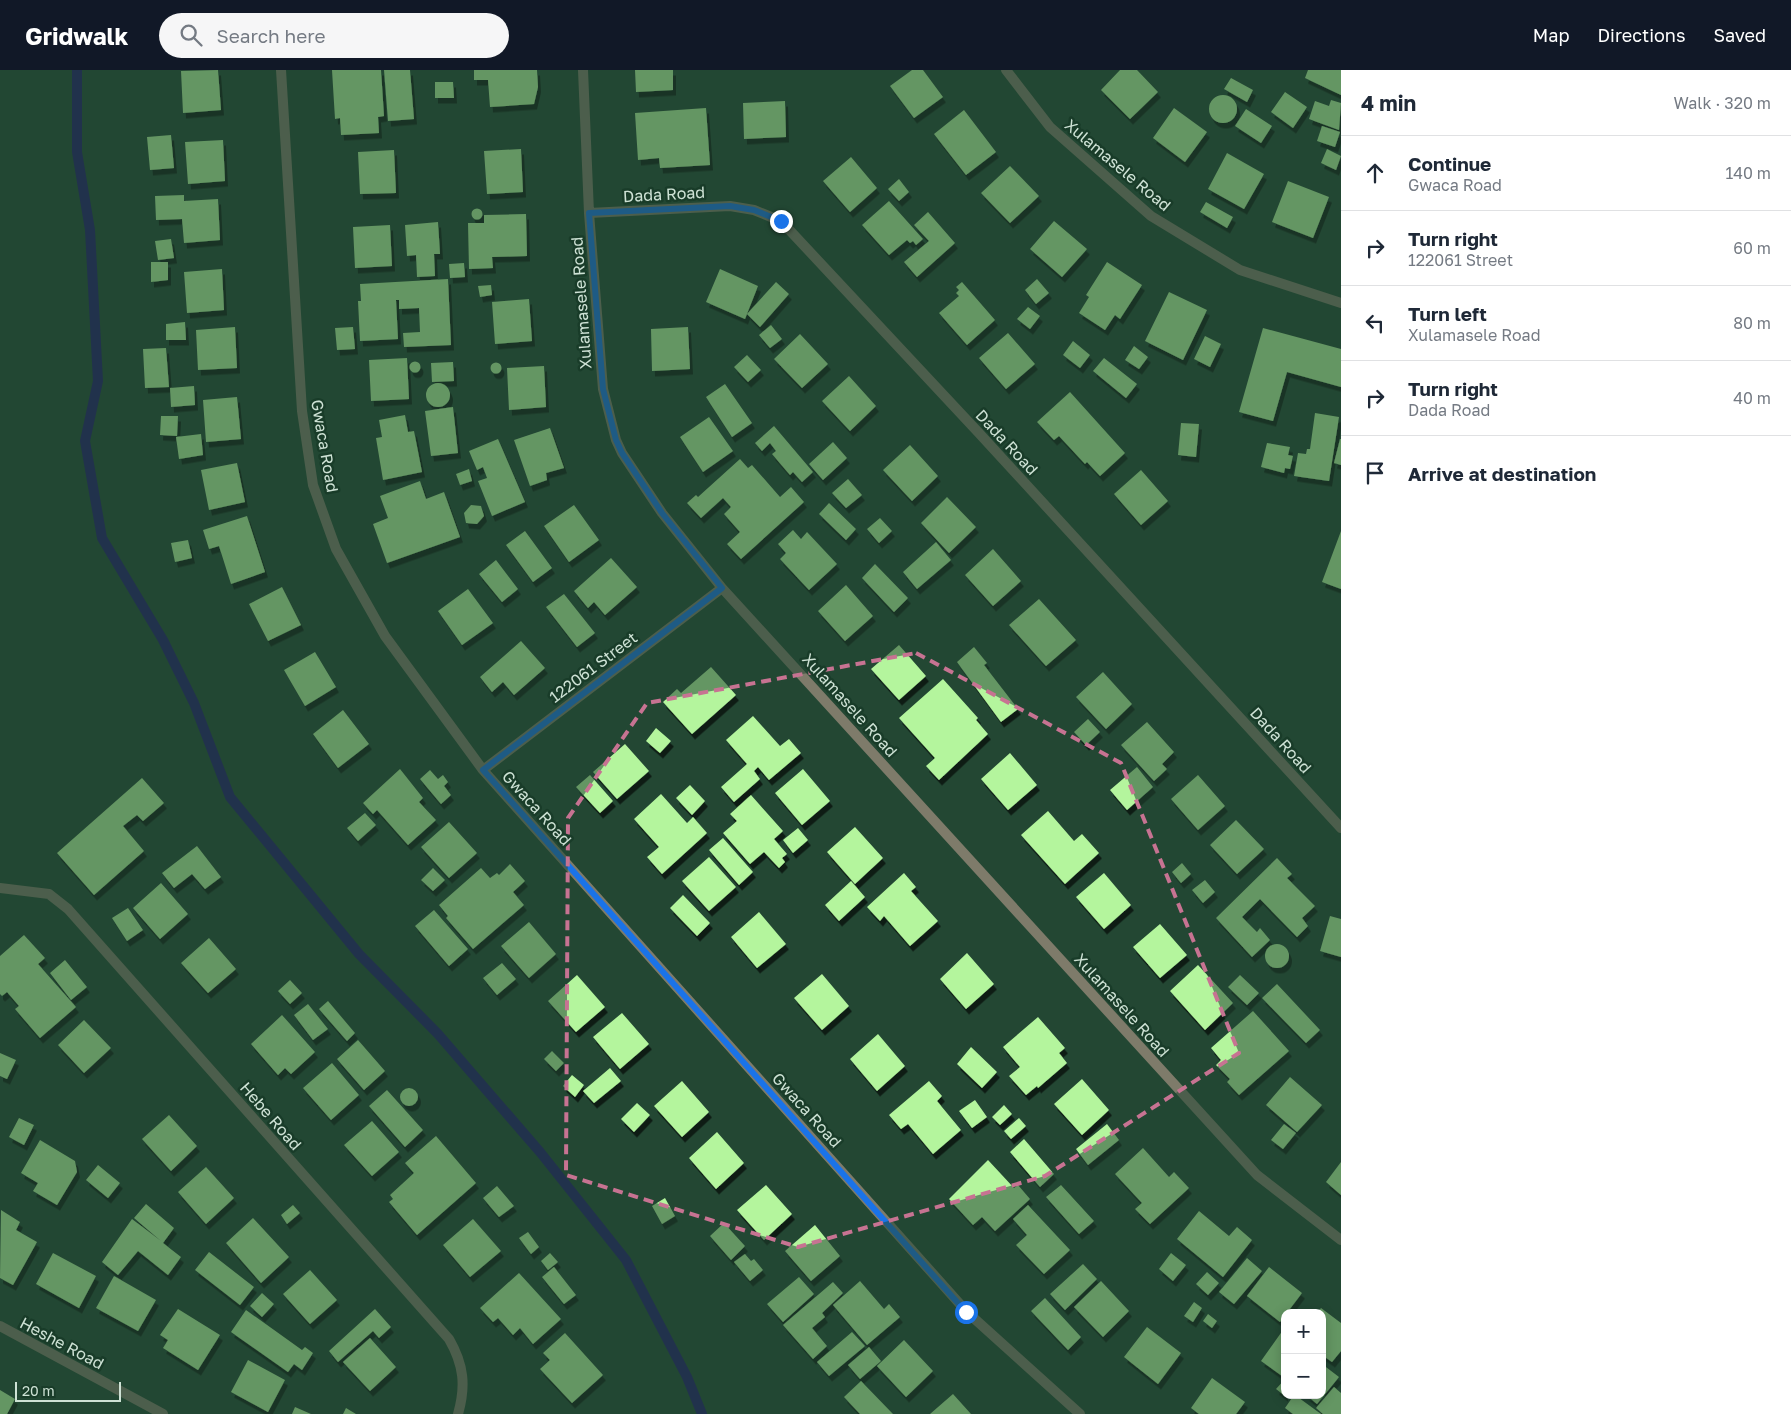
<!DOCTYPE html>
<meta charset="utf-8">
<style>
:root{--surface:#fff;--page:#f6f6f7;--text:#1f2937;--muted:#747a83;--line:#e0e1e3;--accent:#111827}
body{margin:0;font-family:"Golos Text",sans-serif;background:var(--page);color:var(--text)}
.controls{position:absolute;right:15px;bottom:15px;display:grid;overflow:hidden;border-radius:10px;box-shadow:0 2px 12px #0003}
.controls button{width:45px;height:45px;display:grid;place-items:center;padding:0;border:0;border-bottom:1px solid var(--line);background:var(--surface);color:var(--text);font:25px sans-serif}
.scale{position:absolute;left:15px;bottom:12px;width:106px;box-sizing:border-box;padding-left:5px;border:2px solid #cee2d5;border-top:0;font-size:14px;line-height:18px;white-space:nowrap;color:#cee2d5;-webkit-text-stroke:4px #193c29;paint-order:stroke}
.stop{position:absolute;width:15px;height:15px;margin:-11px;border:4px solid #1a73e8;border-radius:50%;background:#fff}
.stop.end{background:#1a73e8;border-color:#fff;box-shadow:0 1px 5px #0008}
.list{margin:0;padding:0;list-style:none}
h2{display:flex;justify-content:space-between;align-items:center;height:65px;margin:0;padding:0 20px;font-size:21px}
h2 small{font-size:16px;font-weight:400;color:var(--muted)}
.list li{display:grid;grid-template-columns:32px 1fr auto;gap:15px;align-items:center;box-sizing:border-box;height:75px;padding:0 20px;border-top:1px solid var(--line)}
.list b{display:block;font-size:19px;white-space:nowrap}
.list p{margin:0;font-size:16px;white-space:nowrap;color:var(--muted)}
.list em{font-size:16px;font-style:normal;color:var(--muted)}
.icon{flex:none;width:28px;height:28px;fill:none;stroke:currentColor;stroke-width:2;stroke-linecap:round;stroke-linejoin:round}
.map{position:relative;flex:none;width:1341px;height:1344px;overflow:hidden}
header{display:flex;align-items:center;gap:30px;box-sizing:border-box;height:70px;padding:0 25px;background:var(--accent);color:#fff}
header strong{font-size:24px}
nav{display:flex;gap:28px;margin-inline-start:auto;font-size:18px}
.search{width:350px;height:45px;background:var(--page);display:flex;align-items:center;gap:12px;box-sizing:border-box;padding:0 18px;border-radius:28px;color:var(--muted);font-size:19px}
main{display:flex}
aside{flex:1;background:var(--surface)}
.map>svg:first-child{display:block}
.lines{fill:none;stroke-linecap:round;stroke-linejoin:round}
.stream{stroke:#211a6b;stroke-width:10}
.building{fill:#b4f59d;filter:url(#shadow)}
.street{stroke:#7e7b6a;stroke-width:10}
.route{stroke:#1a73e8;stroke-width:6}
.marked{fill:none;stroke:#c77392;stroke-width:4;stroke-dasharray:10 6;stroke-linejoin:round}
.labels{text-anchor:middle;dominant-baseline:central;stroke-width:5;stroke-linejoin:round;paint-order:stroke}
.street-label{font-size:16px;fill:#cee2d5;stroke:#193c29}
</style>
<header>
<strong>Gridwalk</strong>
<div class="search"><svg class="icon" aria-label="search" viewBox="0 0 24 24"><circle cx="10" cy="10" r="6"/><path d="M15 15l6 6"/></svg>Search here</div>
<nav><a>Map</a><a>Directions</a><a>Saved</a></nav>
</header>
<main>
<div class="map">
<svg width="1341" height="1344" viewBox="0 0 1341 1344">
<defs>
<filter id="shadow"><feDropShadow dx="3" dy="5.5" stdDeviation="0" flood-color="#0009"/></filter>
</defs>
<rect width="100%" height="100%" fill="#234733"/>
<g class="lines">
<path class="stream" d="M77 0V82L90 160 98 311 85 371 102 468 163 570 194 633 230 727 359 884 438 964 540 1082 626 1190 687 1307 702 1344"/>
</g>
<path class="building" d="M218 0 221 40 183 43 181 1Z
M332 0H381L384 46 378 47 379 63 341 65 340 48 335 49Z
M384 0H410L414 49 388 51Z
M474 0H537L538 17 534 34 490 37 488 10H474Z
M635 0H673V20L636 22Z
M912 0H923L943 27 914 48 890 16Z
M1120 0H1137L1158 22 1130 49 1101 20Z
M1308 0H1341V25L1305 8Z
M1231 8 1253 20 1247 32 1224 19Z
M435 12H453L454 28H435Z
M1285 22 1307 37 1293 58 1271 42Z
M1209 39a14 14 0 1 1 28 0a14 14 0 1 1-28 0Z
M1331 30 1341 33 1339 60 1309 49 1315 31 1329 36Z
M785 31 786 67 744 69 743 33Z
M706 38 710 95 660 98 659 88 638 90 635 43Z
M1174 38 1207 62 1185 92 1153 68Z
M1246 39 1272 56 1261 73 1235 56Z
M964 40 996 82 966 105 934 64Z
M1322 56 1340 62 1335 77 1317 71Z
M171 65 174 98 150 100 147 67Z
M223 70 225 111 188 114 185 72Z
M521 79 523 122 487 124 484 81Z
M1327 79 1341 86 1336 100 1321 93Z
M394 80 396 123 360 124 358 82Z
M1227 83 1264 104 1244 139 1208 119Z
M851 87 877 118 850 142 823 111Z
M1010 96 1039 126 1010 153 981 123Z
M899 109 909 122 899 131 888 119Z
M1288 111 1329 127 1313 168 1272 152Z
M184 125V131L218 129 220 170 184 173 182 149 156 150 155 126Z
M889 131 923 169 916 175 913 171 910 173 907 170 889 185 862 155Z
M1206 132 1233 147 1227 158 1200 142Z
M471.5 144a5.5 5.5 0 1 1 11 0a5.5 5.5 0 1 1-11 0Z
M928 142 955 173 917 207 904 192 929 171 914 155Z
M526 144 527 186 492 187 493 198 469 199 468 153H484V145Z
M1054 151 1087 179 1062 207 1030 179Z
M438 152 440 184H434L435 206 417 207 416 185 407 186 405 155Z
M390 155 392 196 355 198 353 157Z
M171 169 174 188 158 190 155 171Z
M151 192H168V210L151 212Z
M1107 192 1142 215 1120 249 1115 245 1105 260 1079 243 1089 227 1086 225Z
M464 193 465 207 450 208 449 194Z
M222 199 224 240 187 243 184 202Z
M720 199 758 216 745 249 706 232Z
M448 209 451 275 404 277 403 263 420 262 419 238 399 239V230H396L398 269 360 271 358 231H361L360 214Z
M1037 209 1049 223 1036 234 1025 220Z
M776 212 789 224 760 257 747 244Z
M962 212 995 250 967 275 939 243 959 226 956 223 959 220 956 217Z
M491 215 492 225 480 227 478 216Z
M1169 222 1207 240 1183 290 1145 271Z
M529 229 532 271 495 274 492 232Z
M1028 237 1040 246 1030 259 1017 249Z
M185 252 186 270H166V254Z
M771 255 782 269 770 278 759 265Z
M235 257 237 298 198 300 196 260Z
M353 257 355 279 337 280 335 258Z
M688 257 690 299 652 301 651 259Z
M1263 258 1341 279V317L1287 302 1273 351 1239 342Z
M1008 263 1035 294 1006 319 979 288Z
M800 264 828 294 802 318 774 289Z
M1205 266 1221 274 1210 297 1194 289Z
M1073 271 1090 285 1080 298 1063 285Z
M1134 276 1148 287 1139 299 1125 290Z
M166 278 169 317 145 318 143 279Z
M747 285 761 300 748 312 734 297Z
M407 288 409 329 371 331 369 290Z
M1104 288 1137 314 1126 328 1093 301Z
M409.5 297a5.5 5.5 0 1 1 11 0a5.5 5.5 0 1 1-11 0Z
M453 292 454 311 432 312 431 293Z
M490.5 298a5.5 5.5 0 1 1 11 0a5.5 5.5 0 1 1-11 0Z
M544 296 546 337 509 340 507 298Z
M849 306 876 336 850 361 822 331Z
M426 325a12 12 0 1 1 24 0a12 12 0 1 1-24 0Z
M725 314 752 353 732 367 706 327Z
M194 316 195 335 171 337 170 318Z
M1070 322 1125 383 1100 406 1087 392 1085 394 1059 366 1054 370 1037 352Z
M237 327 241 369 206 372 203 330Z
M453 337 458 383 431 386 425 341Z
M1315 343 1339 347 1329 411 1294 406 1298 383 1306 384 1307 379H1310Z
M405 345 408 362 414 361 422 402 383 410 376 368 382 367 379 350Z
M161 346H178L177 366 160 365Z
M709 347 733 381 703 402 680 367Z
M1181 353 1199 354 1196 387 1178 385Z
M774 356 813 402 802 412 793 402 790 405 772 384 776 381 770 373 762 381 755 373Z
M550 358 564 398 546 403 547 410 530 416 514 370Z
M201 364 203 385 179 389 176 367Z
M498 369 525 432 492 446 478 411 487 408 483 397 477 400 469 381Z
M1340 369H1341V395L1334 393Z
M833 372 847 388 823 410 809 394Z
M1267 373 1290 377 1288 385 1293 386 1290 399 1285 398 1284 403 1261 397Z
M910 375 938 406 912 431 883 400Z
M740 389 748 398 752 395 780 427 791 417 804 432 741 489 727 474 740 462 724 444 731 437 723 428 701 448 687 433 696 425 698 427Z
M237 393 245 432 209 440 201 400Z
M469 399 472 411 460 415 456 404Z
M1141 400 1168 431 1141 455 1114 424Z
M848 409 862 425 846 438 832 423Z
M420 411 426 429 444 422 460 467 387 493 373 454 388 448 380 426Z
M947 427 976 457 949 483 921 453Z
M829 433 856 459 846 470 819 444Z
M471 435 481 436 484 446 477 454 466 453 464 443Z
M574 435 599 470 569 492 544 456Z
M247 446 265 502 231 514 219 476 209 479 203 460Z
M880 448 892 461 879 473 867 459Z
M793 460 801 469 807 462 837 494 809 520 780 489 786 483 778 474Z
M525 461 552 498 533 512 506 475Z
M1341 461V519L1322 512Z
M188 470 192 488 175 492 171 473Z
M936 472 951 490 917 519 903 502Z
M993 479 1021 511 993 536 965 505Z
M611 488 637 517 605 545 594 532 588 538 574 521Z
M496 490 518 519 502 532 479 504Z
M875 494 908 528 894 542 862 508Z
M846 515 873 546 845 571 818 541Z
M282 517 301 555 268 571 249 534Z
M468 519 493 553 462 575 438 541Z
M564 524 595 563 577 577 546 537Z
M1039 529 1076 570 1046 596 1009 555Z
M521 571 545 598 514 625 503 612 492 622 480 607Z
M899 575 926 606 899 630 871 599Z
M974 577 987 593 984 595 1018 639 1001 652 957 592Z
M315 582 336 617 305 636 284 600Z
M711 597 736 625 692 664 663 632 677 619 681 623Z
M1103 602 1132 634 1106 659 1076 627Z
M943 609 978 648 976 650 988 664 939 710 926 696 935 688 899 648Z
M343 640 369 674 338 698 313 664Z
M753 646 780 676 789 669 801 683 769 710 758 697 754 701 760 709 734 732 721 717 747 694 726 670Z
M1088 649 1100 662 1086 675 1074 662Z
M1147 652 1174 682 1162 694 1167 699 1154 711 1121 675Z
M656 658 671 671 660 683 646 671Z
M625 674 649 701 617 729 593 702Z
M1010 683 1037 715 1008 740 981 709Z
M1137 697 1153 717 1127 740 1110 720Z
M400 699 423 728 419 732 436 750 408 775 377 740 373 744 363 733Z
M803 699 830 731 802 755 775 723Z
M430 700 438 709 443 705 448 712 444 716 451 725 441 734 420 709Z
M590 705 613 731 600 743 576 717Z
M1198 705 1225 736 1198 760 1171 729Z
M142 708 164 733 143 751 137 745 123 756 144 781 94 825 57 783Z
M690 715 705 731 692 745 676 728Z
M661 724 687 753 693 747 707 763 662 804 647 787 659 777 634 749Z
M751 725 783 761 774 769 787 784 782 788 785 792 779 798 764 782 750 794 723 763 737 751 730 744Z
M1048 741 1074 771 1082 764 1099 783 1065 814 1021 765Z
M365 743 376 755 358 771 347 758Z
M1236 750 1264 779 1237 804 1210 775Z
M449 752 477 783 449 808 421 777Z
M855 757 883 788 855 814 827 782Z
M798 758 808 770 793 783 783 770Z
M723 768 753 802 739 815 709 780Z
M197 776 221 807 205 819 192 804 174 818 162 803Z
M709 787 736 817 709 841 682 811Z
M1277 788 1292 804 1287 808 1315 836 1302 848 1308 856 1297 867 1260 829 1242 847 1257 862 1260 858 1270 870 1252 887 1216 848Z
M1182 793 1191 804 1181 813 1172 802Z
M510 794 525 811 513 822 524 835 473 879 446 848 448 846 439 835 481 798 490 808 497 803 499 805Z
M433 798 445 810 433 821 421 810Z
M904 803 916 817 911 821 938 851 910 876 884 846 880 851 867 837Z
M1104 803 1131 835 1104 859 1076 827Z
M1205 810 1215 822 1203 833 1192 820Z
M851 811 865 827 839 851 825 835Z
M161 813 188 844 160 869 133 838Z
M683 825 710 853 697 866 670 838Z
M128 838 143 860 127 871 112 848Z
M434 840 468 879 449 896 415 856Z
M759 842 786 874 757 898 731 867Z
M1330 846 1341 849V887L1320 881Z
M529 852 556 884 529 908 501 876Z
M1160 854 1187 885 1160 908 1133 877Z
M24 865 45 888 38 894 76 937 40 968 15 939 19 936 7 922 2 926 0 924V886Z
M209 868 236 899 208 923 181 893Z
M1265 886a12 12 0 1 1 24 0a12 12 0 1 1-24 0Z
M967 883 994 914 966 939 940 909Z
M65 890 87 917 71 930 50 903Z
M502 893 516 909 497 925 483 908Z
M1198 895 1233 933 1205 960 1170 921Z
M822 904 849 936 822 960 794 928Z
M577 905 605 937 576 962 548 931Z
M1240 905 1259 923 1247 935 1228 917Z
M290 910 302 923 290 934 278 921Z
M1277 914 1320 960 1306 973 1262 928Z
M328 931 355 963 347 971 319 939Z
M308 934 328 959 313 970 294 945Z
M1253 941 1289 981 1239 1025 1227 1012 1230 1009 1216 995 1221 990 1211 978Z
M622 943 649 974 620 999 593 967Z
M282 945 315 982 291 1004 285 998 278 1005 251 974Z
M1038 947 1065 978 1059 983 1067 993 1038 1018 1037 1016 1026 1025 1009 1006 1020 997 1003 977Z
M84 950 111 978 84 1003 58 975Z
M878 964 905 996 877 1021 850 989Z
M358 970 385 1001 364 1020 337 989Z
M971 977 997 1002 982 1018 957 994Z
M552 981 564 993 556 1001 544 989Z
M0 983 16 990 7 1009 0 1006Z
M332 993 359 1025 331 1050 303 1018Z
M610 998 621 1011 594 1033 583 1021Z
M572 1005 584 1015 575 1027 563 1016Z
M1290 1007 1322 1035 1297 1062 1266 1035Z
M1082 1009 1109 1040 1082 1065 1054 1034Z
M682 1011 709 1042 682 1067 654 1036Z
M929 1011 942 1026 937 1031 961 1060 933 1084 908 1054 901 1059 889 1045Z
M400 1027a9 9 0 1 1 18 0a9 9 0 1 1-18 0Z
M387 1020 423 1060 405 1077 369 1036Z
M975 1030 987 1047 972 1058 959 1041Z
M637 1033 650 1045 634 1062 621 1049Z
M1004 1035 1012 1044 1000 1055 992 1047Z
M169 1045 197 1076 171 1101 142 1069Z
M19 1048 34 1055 24 1075 9 1067Z
M1019 1048 1026 1056 1011 1069 1004 1061Z
M372 1051 399 1082 372 1106 344 1075Z
M1107 1054 1119 1070 1088 1095 1076 1079Z
M1284 1054 1296 1063 1283 1079 1271 1070Z
M717 1062 744 1093 716 1119 689 1088Z
M436 1066 476 1113 417 1165 389 1132 393 1129 390 1125 414 1103 405 1093Z
M1024 1069 1054 1104 1040 1117 1010 1082Z
M40 1070 75 1091 77 1102 57 1135 33 1121 38 1113 21 1103Z
M1143 1078 1169 1107 1174 1102 1189 1118 1150 1154 1135 1139 1142 1133 1115 1104Z
M988 1090 1014 1118 1018 1115 1030 1129 995 1161 982 1147 973 1155 949 1129Z
M1341 1092V1125L1326 1112Z
M98 1095 120 1113 108 1128 86 1110Z
M206 1097 234 1128 206 1154 178 1122Z
M766 1115 792 1144 764 1170 737 1140Z
M1061 1115 1094 1151 1079 1164 1046 1127Z
M497 1116 514 1136 499 1147 483 1128Z
M665 1128 675 1146 662 1154 652 1136Z
M146 1134 174 1158 163 1173 181 1187 168 1205 138 1181 118 1205 102 1192 132 1149 161 1171 134 1148Z
M293 1135 300 1143 287 1154 281 1145Z
M1028 1135 1070 1180 1044 1204 1016 1175 1027 1165 1013 1149Z
M1 1140 20 1152 16 1160 37 1172 13 1215 0 1208Z
M1199 1141 1229 1166 1237 1157 1252 1170 1223 1207 1177 1169Z
M253 1148 289 1187 261 1213 226 1173Z
M473 1149 501 1181 470 1207 443 1175Z
M724 1153 745 1176 731 1190 710 1166Z
M815 1155 840 1186 811 1211 785 1181Z
M528 1162 539 1177 531 1184 519 1168Z
M209 1182 254 1217 240 1235 195 1200Z
M53 1183 96 1206 79 1238 36 1214Z
M550 1183 558 1192 548 1200 541 1191Z
M1171 1183 1186 1195 1173 1211 1159 1199Z
M745 1184 751 1191 754 1189 763 1200 750 1211 734 1192Z
M1247 1188 1262 1201 1234 1234 1219 1222Z
M1083 1194 1097 1209 1065 1240 1050 1224Z
M554 1197 576 1225 564 1234 542 1207Z
M1269 1197 1302 1223 1280 1252 1247 1226Z
M310 1200 337 1230 310 1254 283 1224Z
M1207 1202 1219 1213 1208 1225 1196 1214Z
M519 1203 561 1249 533 1274 520 1258 513 1265 498 1248 493 1252 480 1238Z
M114 1206 156 1230 138 1261 96 1238Z
M799 1207 814 1224 783 1252 767 1234Z
M860 1211 884 1239 889 1234 900 1247 867 1275 833 1235Z
M1101 1211 1129 1241 1103 1267 1074 1237Z
M833 1212 843 1223 822 1243 825 1247 812 1258 827 1276 813 1289 783 1255Z
M262 1223 274 1234 262 1247 250 1236Z
M1045 1228 1081 1267 1068 1280 1031 1241Z
M1194 1232 1202 1238 1193 1252 1184 1246Z
M1321 1238 1341 1253V1281L1332 1292 1322 1285V1243H1317Z
M178 1239 220 1265 198 1300 163 1278 168 1270 160 1265Z
M375 1239 391 1257 379 1268 373 1261 338 1292 329 1281Z
M246 1240 302 1280 305 1277 313 1283 302 1300 294 1294 288 1302 231 1262Z
M1208 1244 1217 1251 1212 1258 1203 1251Z
M1147 1257 1181 1283 1158 1314 1124 1287Z
M1283 1260 1285 1303 1282 1306 1261 1291Z
M852 1262 865 1276 829 1306 817 1292Z
M565 1263 603 1305 572 1333 540 1299 550 1290 543 1283Z
M370 1268 396 1297 370 1321 343 1292Z
M904 1270 933 1301 906 1327 877 1296Z
M869 1277 881 1291 860 1309 848 1295Z
M248 1290 285 1310 268 1342 231 1322Z
M1322 1294 1339 1307 1317 1334 1306 1325H1322Z
M1212 1308 1245 1332 1236 1344H1199L1191 1338Z
M1285 1309V1326L1276 1319Z
M861 1311 893 1344H860L844 1327Z
M1334 1317 1341 1323V1344H1323L1316 1338Z
M0 1320 15 1329 7 1344H0Z
M953 1324 971 1344H930Z
M1294 1325H1295L1321 1344H1293L1285 1338Z
M295 1337 311 1344H292Z
M346 1338 356 1344H343Z"/>
<g class="lines">
<path class="street" d="M281 0 302 341 313 415 336 479 385 566 483 700 967 1242 1080 1344
M583 0 589 143 603 319 616 370 622 383 662 443 722 518 1257 1105 1341 1170
M1006 0 1050 57 1151 146 1240 200 1341 233
M589 143 730 136 754 140 781 151 978 362 1341 758
M483 700 722 518
M0 818 49 824 68 839 449 1269C464 1295 466 1316 458 1344
M0 1256 163 1344"/>
</g>
<g class="lines">
<path class="route" d="M781 151 754 140 730 136 589 143 603 319 616 370 622 383 662 443 722 518 483 700 966 1242"/>
</g>
<path d="M0 0H1341V1344H0ZM916 583 1121 693 1239 983 1045 1106 798 1177 566 1105 568 748 647 633Z" fill="#234733" fill-opacity=".55" fill-rule="evenodd"/>
<path class="marked" d="M916 583 1121 693 1239 983 1045 1106 798 1177 566 1105 568 748 647 633Z"/>
<g class="labels">
<g class="street-label">
<text transform="translate(1118 95) rotate(40)">Xulamasele Road</text>
<text transform="translate(664 124) rotate(-3)">Dada Road</text>
<text transform="translate(581 233) rotate(-94)">Xulamasele Road</text>
<text transform="translate(1007 372) rotate(47)">Dada Road</text>
<text transform="translate(325 376) rotate(80)">Gwaca Road</text>
<text transform="translate(593 597) rotate(-37)">122061 Street</text>
<text transform="translate(850 635) rotate(48)">Xulamasele Road</text>
<text transform="translate(1281 670) rotate(48)">Dada Road</text>
<text transform="translate(537 738) rotate(48)">Gwaca Road</text>
<text transform="translate(1122 935) rotate(48)">Xulamasele Road</text>
<text transform="translate(807 1040) rotate(48)">Gwaca Road</text>
<text transform="translate(271 1046) rotate(49)">Hebe Road</text>
<text transform="translate(62 1273) rotate(28)">Heshe Road</text>
</g>
</g>
</svg>
<div class="controls">
<button>+</button>
<button>−</button>
</div>
<div class="scale">20 m</div>
<div class="stop" style="left:966px;top:1242px"></div>
<div class="stop end" style="left:781px;top:151px"></div>
</div>
<aside>
<h2>4 min<small>Walk · 320 m</small></h2>
<ul class="list">
<li><svg class="icon" aria-label="ahead" viewBox="0 0 24 24"><path d="M12 20V5M6 11l6-6 6 6"/></svg><div><b>Continue</b><p>Gwaca Road</p></div><em>140 m</em></li>
<li><svg class="icon" aria-label="right" viewBox="0 0 24 24"><path d="M7 20v-9h11M14 6l5 5-5 5"/></svg><div><b>Turn right</b><p>122061 Street</p></div><em>60 m</em></li>
<li><svg class="icon" aria-label="left" viewBox="0 0 24 24"><path d="M17 20v-9H6M10 6l-5 5 5 5"/></svg><div><b>Turn left</b><p>Xulamasele Road</p></div><em>80 m</em></li>
<li><svg class="icon" aria-label="right" viewBox="0 0 24 24"><path d="M7 20v-9h11M14 6l5 5-5 5"/></svg><div><b>Turn right</b><p>Dada Road</p></div><em>40 m</em></li>
<li><svg class="icon" aria-label="arrive" viewBox="0 0 24 24"><path d="M6 21V4h12l-3 4 3 4H6"/></svg><div><b>Arrive at destination</b></div></li>
</ul>
</aside>
</main>
